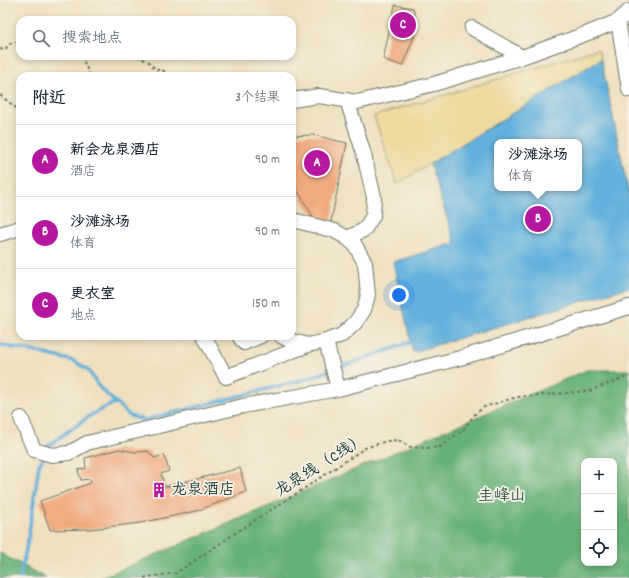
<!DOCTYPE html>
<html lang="zh">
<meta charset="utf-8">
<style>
:root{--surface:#fff;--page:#f6f6f7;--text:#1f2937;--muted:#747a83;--line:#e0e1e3;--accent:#b5179e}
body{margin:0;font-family:Dekko,"LXGW WenKai TC",sans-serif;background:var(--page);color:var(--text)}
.controls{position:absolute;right:12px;bottom:12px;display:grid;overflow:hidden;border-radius:8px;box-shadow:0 2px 6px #0003}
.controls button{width:36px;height:36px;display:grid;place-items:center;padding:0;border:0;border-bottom:1px solid var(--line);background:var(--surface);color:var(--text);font:20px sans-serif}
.you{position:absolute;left:399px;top:295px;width:14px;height:14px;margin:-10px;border:3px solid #fff;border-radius:50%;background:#1a73e8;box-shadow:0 0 0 6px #1a73e833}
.badge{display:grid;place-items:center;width:26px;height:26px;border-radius:50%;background:var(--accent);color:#fff;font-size:13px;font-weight:700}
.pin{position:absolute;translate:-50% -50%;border:2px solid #fff;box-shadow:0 1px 4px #0006}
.popup{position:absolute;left:494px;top:139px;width:88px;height:52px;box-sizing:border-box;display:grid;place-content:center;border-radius:8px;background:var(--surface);filter:drop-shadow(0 1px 3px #0005);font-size:13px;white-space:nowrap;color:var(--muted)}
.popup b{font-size:15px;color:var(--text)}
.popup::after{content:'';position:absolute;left:50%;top:100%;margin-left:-8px;border:8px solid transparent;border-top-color:var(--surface)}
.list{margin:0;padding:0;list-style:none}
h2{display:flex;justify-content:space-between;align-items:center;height:52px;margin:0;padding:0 16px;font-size:17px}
h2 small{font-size:13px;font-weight:400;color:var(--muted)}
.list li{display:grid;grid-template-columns:26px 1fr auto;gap:12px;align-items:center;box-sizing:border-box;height:72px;padding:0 16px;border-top:1px solid var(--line)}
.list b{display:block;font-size:15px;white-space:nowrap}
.list p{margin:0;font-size:13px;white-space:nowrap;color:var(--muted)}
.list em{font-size:13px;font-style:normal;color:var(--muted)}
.icon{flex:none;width:22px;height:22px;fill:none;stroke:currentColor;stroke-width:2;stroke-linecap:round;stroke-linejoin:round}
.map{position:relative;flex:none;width:629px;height:578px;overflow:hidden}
.search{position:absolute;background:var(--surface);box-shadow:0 2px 6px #0003;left:16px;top:16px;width:280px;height:44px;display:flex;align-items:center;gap:10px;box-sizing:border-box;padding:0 14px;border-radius:12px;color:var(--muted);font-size:15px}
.panel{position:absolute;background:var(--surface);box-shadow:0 2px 6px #0003;left:16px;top:72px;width:280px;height:268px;border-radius:12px}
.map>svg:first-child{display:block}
.forest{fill:#66b179;stroke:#427756;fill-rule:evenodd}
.sand{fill:#eeda9e;stroke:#868c69}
.water{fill:#62b0dc;stroke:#407688;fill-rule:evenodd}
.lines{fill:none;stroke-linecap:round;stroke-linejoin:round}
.stream{stroke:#62b0dc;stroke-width:3.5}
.building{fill:#f0aa7f}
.minor-casing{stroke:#687665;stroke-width:16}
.path{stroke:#687665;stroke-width:2;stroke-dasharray:3 3;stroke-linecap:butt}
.minor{stroke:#fff;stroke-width:14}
.labels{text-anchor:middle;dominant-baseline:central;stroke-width:3.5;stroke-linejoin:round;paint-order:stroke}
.street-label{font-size:16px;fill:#1f3d34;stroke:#f7f3e8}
.poi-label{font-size:16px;fill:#1f3d34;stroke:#f7f3e8;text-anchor:start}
.park-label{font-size:16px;fill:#325a46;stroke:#f7f3e8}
</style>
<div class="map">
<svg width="629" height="578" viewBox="0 0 629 578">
<rect width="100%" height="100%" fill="#f7f3e8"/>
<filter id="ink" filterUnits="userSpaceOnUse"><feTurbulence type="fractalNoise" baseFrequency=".025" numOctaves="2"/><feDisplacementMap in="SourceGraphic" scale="8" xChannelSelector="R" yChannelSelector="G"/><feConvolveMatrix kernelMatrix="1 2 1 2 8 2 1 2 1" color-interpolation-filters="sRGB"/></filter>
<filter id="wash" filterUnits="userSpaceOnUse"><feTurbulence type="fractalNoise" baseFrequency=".012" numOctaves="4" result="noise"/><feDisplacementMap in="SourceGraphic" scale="16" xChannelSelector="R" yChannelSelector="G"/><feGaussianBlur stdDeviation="0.9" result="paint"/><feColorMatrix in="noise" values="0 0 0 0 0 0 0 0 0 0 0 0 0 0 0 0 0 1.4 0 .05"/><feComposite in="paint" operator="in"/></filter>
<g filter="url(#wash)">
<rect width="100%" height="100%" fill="#efe0c0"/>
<path class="forest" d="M587 370H629V578H101ZM584 461H614V563H584Z
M0 553 46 578H0Z"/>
<path class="sand" d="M598 49 601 59 397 184 374 116Z"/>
<path class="water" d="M601 59 629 195V287L413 352 393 262 455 243 430 164ZM497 142H579V188H497Z"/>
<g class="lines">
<path class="stream" d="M0 345 37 352 74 361 88 370 100 388 130 416 145 420 306 379 331 370
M337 368 414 341
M46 450 49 445 91 415 116 402
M20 578 28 539 39 465 44 456"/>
</g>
<g id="blocks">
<path class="building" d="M395 5 413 8 415 14 414 37 402 66 383 59Z
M313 135 347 143 330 226 317 223 292 182V136Z
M119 449 135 452 148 451 154 458 164 455 169 471 161 474 165 487 240 468 246 492 197 511 140 523 91 529 50 530 40 501 91 483 90 479 81 480 78 470 86 468 85 458Z"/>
</g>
</g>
<g filter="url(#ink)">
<use href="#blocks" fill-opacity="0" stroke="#687665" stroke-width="1"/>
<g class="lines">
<g class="minor-casing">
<path id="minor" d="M629 11 618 21 629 90
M472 28 522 57
M292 100 319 96 357 102 434 84 522 57 591 32 618 21
M0 234 20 228
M347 238 364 230 373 216 374 197 363 151 347 100
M204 336 226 377 308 345
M239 336 244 343 261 336
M281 336 289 340 308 345 326 341 342 335 355 323 364 310 368 295 365 263 355 245 347 238 335 231 297 221 292 223
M326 341 338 389
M21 418 34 450 52 455 69 453 87 443 243 406 338 389 460 358 629 307"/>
</g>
<path class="path" d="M0 49 4 50 11 43 20 41
M84 56 83 60 90 76
M137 56 149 62 155 69 164 71 169 76
M0 95 20 111
M144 578 147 577 176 573 240 530 305 488 365 448 386 441 398 440 410 447 427 448 440 447 463 430 475 414 484 407 517 397 589 391 629 376"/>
<use href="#minor" class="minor"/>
</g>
</g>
<defs>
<g id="building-bare" transform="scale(1.2)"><path d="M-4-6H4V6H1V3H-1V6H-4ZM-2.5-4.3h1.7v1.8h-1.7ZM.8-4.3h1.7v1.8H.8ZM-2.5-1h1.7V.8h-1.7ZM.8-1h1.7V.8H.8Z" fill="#b5179e" stroke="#f7f3e8" stroke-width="2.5" paint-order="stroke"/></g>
</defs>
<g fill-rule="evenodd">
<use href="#building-bare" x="159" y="490"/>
</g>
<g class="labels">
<g class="street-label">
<text transform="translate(321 466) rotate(-32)">龙泉线（C线）</text>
</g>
<g class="poi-label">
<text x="171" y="490">龙泉酒店</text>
</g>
<g class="park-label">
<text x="502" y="496">圭峰山</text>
</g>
</g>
</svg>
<div class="controls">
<button>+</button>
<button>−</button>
<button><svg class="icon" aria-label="locate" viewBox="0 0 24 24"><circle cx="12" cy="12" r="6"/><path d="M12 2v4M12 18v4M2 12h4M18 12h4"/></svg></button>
</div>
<div class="you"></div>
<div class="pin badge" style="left:317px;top:163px">A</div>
<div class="pin badge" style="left:538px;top:219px">B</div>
<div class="popup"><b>沙滩泳场</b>体育</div>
<div class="pin badge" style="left:403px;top:25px">C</div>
<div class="search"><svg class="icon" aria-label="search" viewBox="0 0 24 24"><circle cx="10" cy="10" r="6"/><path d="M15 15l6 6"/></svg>搜索地点</div>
<section class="panel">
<h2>附近<small>3个结果</small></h2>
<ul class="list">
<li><span class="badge">A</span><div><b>新会龙泉酒店</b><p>酒店</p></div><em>90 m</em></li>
<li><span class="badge">B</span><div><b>沙滩泳场</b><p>体育</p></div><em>90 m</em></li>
<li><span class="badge">C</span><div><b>更衣室</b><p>地点</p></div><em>150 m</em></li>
</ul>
</section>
</div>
